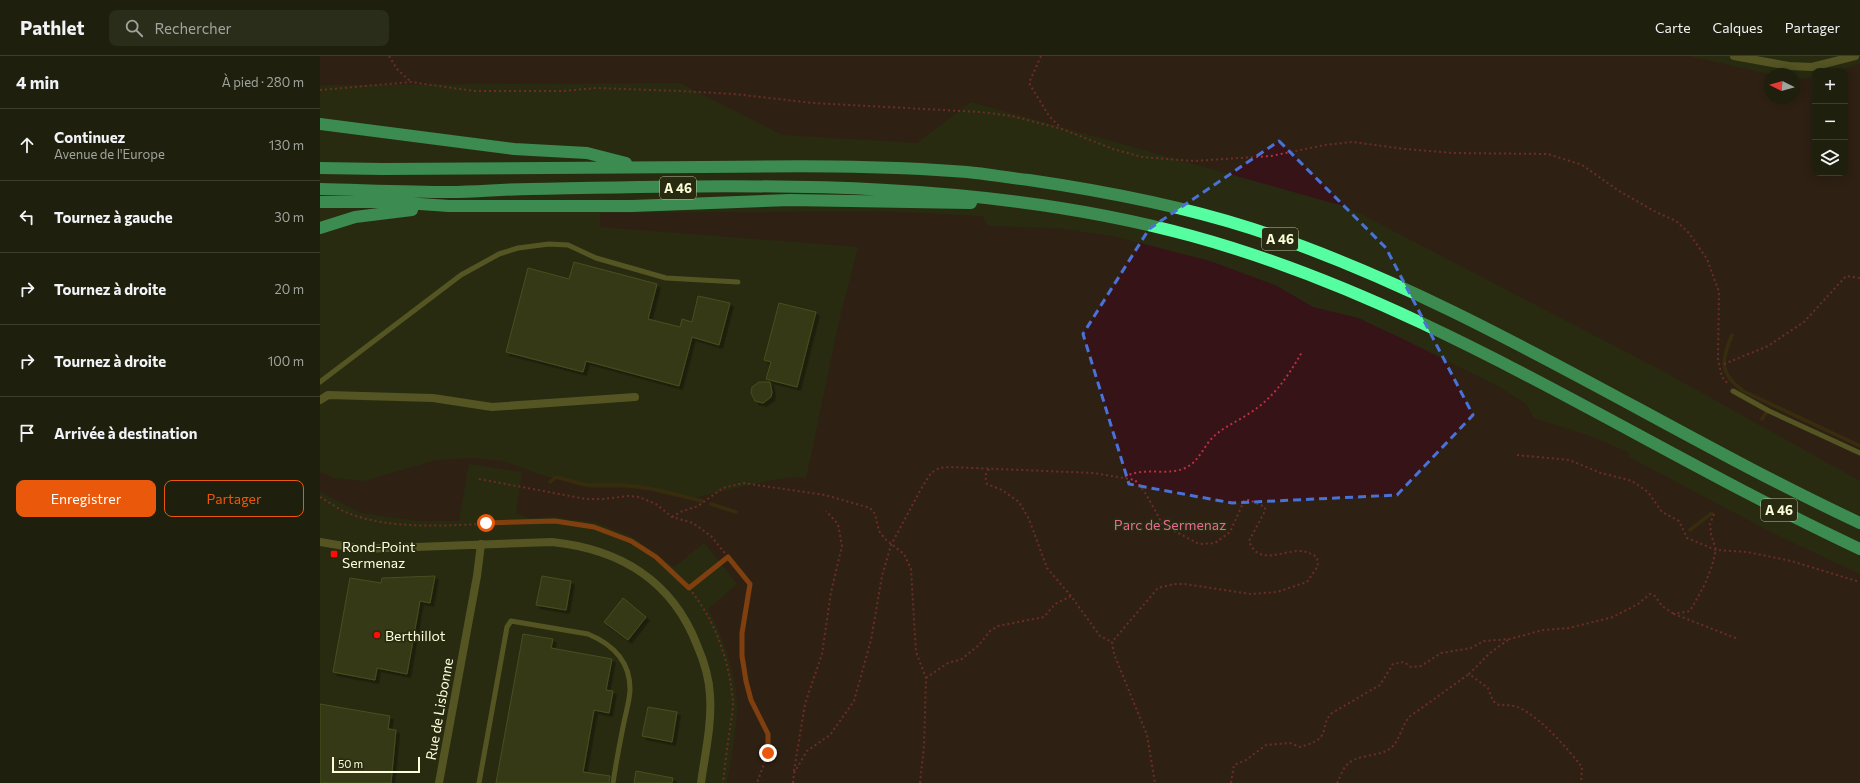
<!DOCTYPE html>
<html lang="fr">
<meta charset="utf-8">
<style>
:root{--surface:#1e200d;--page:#2b2d1b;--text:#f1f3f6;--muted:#a1a39d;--line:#3c3e2e;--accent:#ea580c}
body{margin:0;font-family:Commissioner,sans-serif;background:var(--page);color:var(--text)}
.controls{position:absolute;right:12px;top:12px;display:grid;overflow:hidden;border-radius:8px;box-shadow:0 2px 10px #0003}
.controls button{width:36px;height:36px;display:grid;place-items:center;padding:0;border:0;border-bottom:1px solid var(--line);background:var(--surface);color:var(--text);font:20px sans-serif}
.compass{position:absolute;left:1444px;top:12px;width:36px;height:36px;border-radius:50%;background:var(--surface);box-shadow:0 2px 10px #0003;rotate:275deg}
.scale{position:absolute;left:12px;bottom:10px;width:88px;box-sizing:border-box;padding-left:4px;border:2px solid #feffda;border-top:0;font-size:11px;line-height:14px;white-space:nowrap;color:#feffda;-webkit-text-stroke:3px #282b11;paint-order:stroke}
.stop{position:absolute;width:12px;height:12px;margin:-9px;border:3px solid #ea580c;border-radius:50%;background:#fff}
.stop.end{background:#ea580c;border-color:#fff;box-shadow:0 1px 4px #0008}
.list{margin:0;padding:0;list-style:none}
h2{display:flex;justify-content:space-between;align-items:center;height:52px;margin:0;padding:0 16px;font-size:17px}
h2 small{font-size:13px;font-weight:400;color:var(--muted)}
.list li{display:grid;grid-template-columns:26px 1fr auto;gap:12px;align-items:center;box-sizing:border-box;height:72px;padding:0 16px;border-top:1px solid var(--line)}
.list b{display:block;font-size:15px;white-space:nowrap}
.list p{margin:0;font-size:13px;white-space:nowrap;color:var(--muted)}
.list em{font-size:13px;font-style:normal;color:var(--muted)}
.actions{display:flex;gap:8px;padding:12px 16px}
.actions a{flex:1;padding:9px 0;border:1px solid var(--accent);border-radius:8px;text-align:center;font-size:14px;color:var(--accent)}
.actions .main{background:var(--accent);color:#fff}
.icon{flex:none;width:22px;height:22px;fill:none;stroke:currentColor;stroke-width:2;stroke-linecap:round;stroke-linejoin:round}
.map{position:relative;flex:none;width:1540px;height:727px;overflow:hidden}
header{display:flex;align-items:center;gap:24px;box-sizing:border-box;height:56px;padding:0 20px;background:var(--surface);border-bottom:1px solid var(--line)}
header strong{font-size:19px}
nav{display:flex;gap:22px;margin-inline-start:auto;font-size:14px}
.search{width:280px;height:36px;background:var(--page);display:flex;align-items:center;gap:10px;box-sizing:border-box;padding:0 14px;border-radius:8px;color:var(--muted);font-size:15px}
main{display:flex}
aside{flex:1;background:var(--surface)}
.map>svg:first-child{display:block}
.green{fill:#351317}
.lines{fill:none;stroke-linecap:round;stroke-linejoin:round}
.stream{stroke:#4a2e0a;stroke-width:3.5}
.building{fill:#464c1c;stroke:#6f782e;filter:url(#shadow)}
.path{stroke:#be2f42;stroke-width:2;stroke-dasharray:2 3;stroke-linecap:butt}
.lane{stroke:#8a873b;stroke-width:5}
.street{stroke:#8a873b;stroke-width:8}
.highway{stroke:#55ffa1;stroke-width:12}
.route{stroke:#ea580c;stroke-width:5}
.marked{fill:none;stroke:#4a71d8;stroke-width:3;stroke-dasharray:8 5;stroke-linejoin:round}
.poi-dot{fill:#ff0d06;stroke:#282b11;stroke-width:1.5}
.labels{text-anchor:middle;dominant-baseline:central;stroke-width:3.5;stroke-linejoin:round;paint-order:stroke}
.shield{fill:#282b11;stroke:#bebf9e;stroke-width:1}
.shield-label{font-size:13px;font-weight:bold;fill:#feffda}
.park-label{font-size:14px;fill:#e36b92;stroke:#282b11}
.poi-label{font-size:14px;fill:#feffda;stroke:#282b11;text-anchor:start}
.street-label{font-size:14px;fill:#feffda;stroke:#282b11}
</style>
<header>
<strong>Pathlet</strong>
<div class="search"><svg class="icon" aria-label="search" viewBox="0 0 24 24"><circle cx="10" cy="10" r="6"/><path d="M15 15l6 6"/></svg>Rechercher</div>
<nav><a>Carte</a><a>Calques</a><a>Partager</a></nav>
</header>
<main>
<aside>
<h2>4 min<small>À pied · 280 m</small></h2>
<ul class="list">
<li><svg class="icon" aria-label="ahead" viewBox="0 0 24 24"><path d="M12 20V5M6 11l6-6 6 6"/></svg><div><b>Continuez</b><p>Avenue de l'Europe</p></div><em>130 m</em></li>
<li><svg class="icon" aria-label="left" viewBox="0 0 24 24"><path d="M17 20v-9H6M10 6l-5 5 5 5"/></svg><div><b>Tournez à gauche</b></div><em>30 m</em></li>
<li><svg class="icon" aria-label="right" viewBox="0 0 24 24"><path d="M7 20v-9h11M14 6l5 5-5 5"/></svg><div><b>Tournez à droite</b></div><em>20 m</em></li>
<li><svg class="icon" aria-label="right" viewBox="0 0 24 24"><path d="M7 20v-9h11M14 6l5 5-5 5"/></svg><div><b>Tournez à droite</b></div><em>100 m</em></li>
<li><svg class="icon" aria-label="arrive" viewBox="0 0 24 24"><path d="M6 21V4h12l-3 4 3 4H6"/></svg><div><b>Arrivée à destination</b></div></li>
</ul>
<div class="actions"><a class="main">Enregistrer</a><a>Partager</a></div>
</aside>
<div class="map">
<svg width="1540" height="727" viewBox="0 0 1540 727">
<defs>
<filter id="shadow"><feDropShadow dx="3.5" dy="3.5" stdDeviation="0" flood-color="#0009"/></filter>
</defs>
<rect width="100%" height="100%" fill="#282b11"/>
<path class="green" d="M0 0H1369L1450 18V42H1474V24H1478L1495 20V117H1525V15H1517L1540 8V425L1339 313 1027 151 651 46 597 87 462 79 360 27 0 29Z
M565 155 663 160 668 170 737 172 793 180 890 205 955 229 993 251 1038 262 1085 284 1178 330 1206 348 1214 362 1271 380 1308 396 1309 401 1455 478 1540 518V727H407C410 705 417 673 417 651 417 619 403 581 388 553L417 528 384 487 354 511 314 482 277 467 234 461 208 462 196 457 202 416 149 408 139 465H97L41 457 0 436V416L14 422 45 425 115 404 154 402 183 405 219 418 270 432H303L328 434 356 441H378L452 424 473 421 486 422 519 265 538 191 280 171V157Z"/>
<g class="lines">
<path class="stream" d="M1412 279C1401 305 1399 317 1423 335L1540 390
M1442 363 1446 357
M230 426 236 421 266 429H304L333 433 382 445
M391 448 416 456
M1370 474 1392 457"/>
</g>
<path class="building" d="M254 206 337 228 328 263 360 271 362 263 372 266 378 240 410 247 399 289 372 281 359 330 266 305 263 316 186 296 208 212 249 223Z
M459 247 496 256 477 331 446 323 451 306 444 304Z
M439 326H450L452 336 451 341 443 347 435 345 431 337 432 331Z
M115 520 110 547 100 545 87 618 57 612 55 624 13 616 30 522 61 527 62 522Z
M222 520 251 525 246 554 216 549Z
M303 542 326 561 308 584 284 566Z
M203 578 233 583 231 592 292 603 286 634 293 635 289 657 274 654 263 716 290 720 289 727H176Z
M0 648 70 660 68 673 76 674 71 727H0Z
M328 651 357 656 352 686 322 680Z
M316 715 353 722 352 727H314Z"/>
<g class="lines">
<path class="path" d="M69 0 77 13 91 26
M721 0 709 27 729 60 741 72
M0 34 91 26 154 35H243L276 32 360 35 414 38 493 47 660 56 692 60 742 73 793 93 822 101 873 105 951 100 1005 89 1032 86 1085 93 1133 97 1228 98 1262 109 1299 135 1336 156 1356 165 1369 177 1387 203 1399 236 1398 303 1402 321 1409 329
M1404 308 1448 290 1484 266 1526 220 1540 222
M1197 399 1249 404 1281 417 1312 425 1328 436 1342 456 1359 465 1367 482 1396 494 1427 496 1471 505 1540 526
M669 413 665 420 667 428 682 434 699 446 709 463 727 512 751 540 780 580 792 586
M805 421C823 410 850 421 867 411 879 405 884 390 893 381 906 369 923 363 937 352 957 337 970 317 982 296
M159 423 266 443H284L308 440 319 441 336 448 352 461 373 467 391 480 430 528 422 577V600L426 625 431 644 448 678V697L437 727
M0 441C7 445 14 450 21 454 70 477 137 468 191 467 205 466 221 464 236 465 338 475 404 545 413 646 413 655 411 665 410 673 407 691 405 709 403 727
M1394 458 1390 468 1391 478 1396 494 1392 510 1385 528 1370 555 1354 558 1418 583
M352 461 360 456 378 450 403 432 423 427 505 439 550 452 555 458 559 475 565 483 584 498 591 513 596 596 606 622 604 690 600 727
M369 532 408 501
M1188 584 1170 597 1149 618 1168 632 1173 645 1179 649C1186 649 1194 649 1200 652 1223 664 1246 691 1262 711L1261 727
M606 622 628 607 642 603 659 589 670 575 678 570 724 561 735 548 751 540
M474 715 485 648 502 598 511 536 522 490 518 468 506 455
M473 727 474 717 487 695 510 679 534 645 551 584 562 520 571 489 601 433 611 417 619 412 630 411 774 417 815 424 826 438 843 469 879 488 895 487 910 476 924 445 929 444 945 451V455L929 485C938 510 961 495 979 495 987 495 991 498 997 501L998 510 987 526 957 536 931 538 864 528H854L838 532 792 586 794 598 827 679 835 727
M911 727 914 709 926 704 946 689 970 687 980 691C990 688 1002 685 1004 674 1006 666 1006 663 1012 657L1060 629 1073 608 1084 606 1091 611 1101 610 1121 597 1151 592 1164 585 1190 583 1223 574 1249 572 1293 561 1318 548 1330 538 1335 540 1342 550 1354 558
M1017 727C1020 722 1022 714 1026 710 1036 697 1060 702 1072 691 1080 683 1082 670 1089 661L1149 618"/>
<path class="lane" d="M0 326 141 219 179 198 198 192 229 188 248 189 276 202 346 222 418 226
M1413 335 1449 355 1540 397
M159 727 187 571 191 565 268 578C292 588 310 605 310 633 310 643 306 656 304 666 300 686 296 707 293 727"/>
<path class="street" d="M1414 0 1469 10 1492 11 1535 0
M0 344 8 339 113 342 172 351 315 341
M0 486 42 493 232 486C299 493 352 524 377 589 384 605 389 621 390 639 392 668 385 698 381 727
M119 727 157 520 161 488"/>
<path class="highway" d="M0 68 194 93 267 97 306 107
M0 112 63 113C169 112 276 111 383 111 471 110 559 109 647 116 668 118 689 122 709 124 784 135 858 149 930 172 1146 242 1336 372 1540 467
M0 133C43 134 87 136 130 136 157 136 184 133 211 133 432 129 657 121 872 180 1110 245 1319 390 1540 493
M0 146H71L129 150H312L470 144 651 147
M0 172 35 161 92 154"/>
</g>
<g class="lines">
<path class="route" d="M166 467 235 465 274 471 311 485 336 501 369 532 408 501 430 528 422 577V600L426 625 431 644 448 678V697"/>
</g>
<path d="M0 0H1540V727H0ZM959 85 1066 192 1153 359 1077 439 912 447 809 428 763 278 829 173Z" fill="#282b11" fill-opacity=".55" fill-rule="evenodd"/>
<path class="marked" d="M959 85 1066 192 1153 359 1077 439 912 447 809 428 763 278 829 173Z"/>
<g class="poi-dot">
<rect x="10" y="494" width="8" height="8" rx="2"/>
<circle cx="57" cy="579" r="4"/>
</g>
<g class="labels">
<g class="shield">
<rect x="340" y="121" width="36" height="22" rx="3"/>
<rect x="942" y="172" width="36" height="22" rx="3"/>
<rect x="1441" y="443" width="36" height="22" rx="3"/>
</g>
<g class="shield-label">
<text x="358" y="132">A 46</text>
<text x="960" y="183">A 46</text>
<text x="1459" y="454">A 46</text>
</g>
<g class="park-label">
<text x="850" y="468">Parc de Sermenaz</text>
</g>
<g class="poi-label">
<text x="22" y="490">Rond-Point<tspan x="22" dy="16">Sermenaz</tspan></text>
<text x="65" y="579">Berthillot</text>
</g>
<g class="street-label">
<text transform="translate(119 653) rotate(-80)">Rue de Lisbonne</text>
</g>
</g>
</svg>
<div class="controls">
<button>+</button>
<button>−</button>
<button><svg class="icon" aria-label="layers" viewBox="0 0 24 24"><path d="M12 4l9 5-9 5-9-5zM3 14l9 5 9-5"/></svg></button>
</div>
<svg class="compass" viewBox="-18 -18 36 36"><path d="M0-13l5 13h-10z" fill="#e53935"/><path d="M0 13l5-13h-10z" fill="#a1a39d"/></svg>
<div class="scale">50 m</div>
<div class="stop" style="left:166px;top:467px"></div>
<div class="stop end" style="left:448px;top:697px"></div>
</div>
</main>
